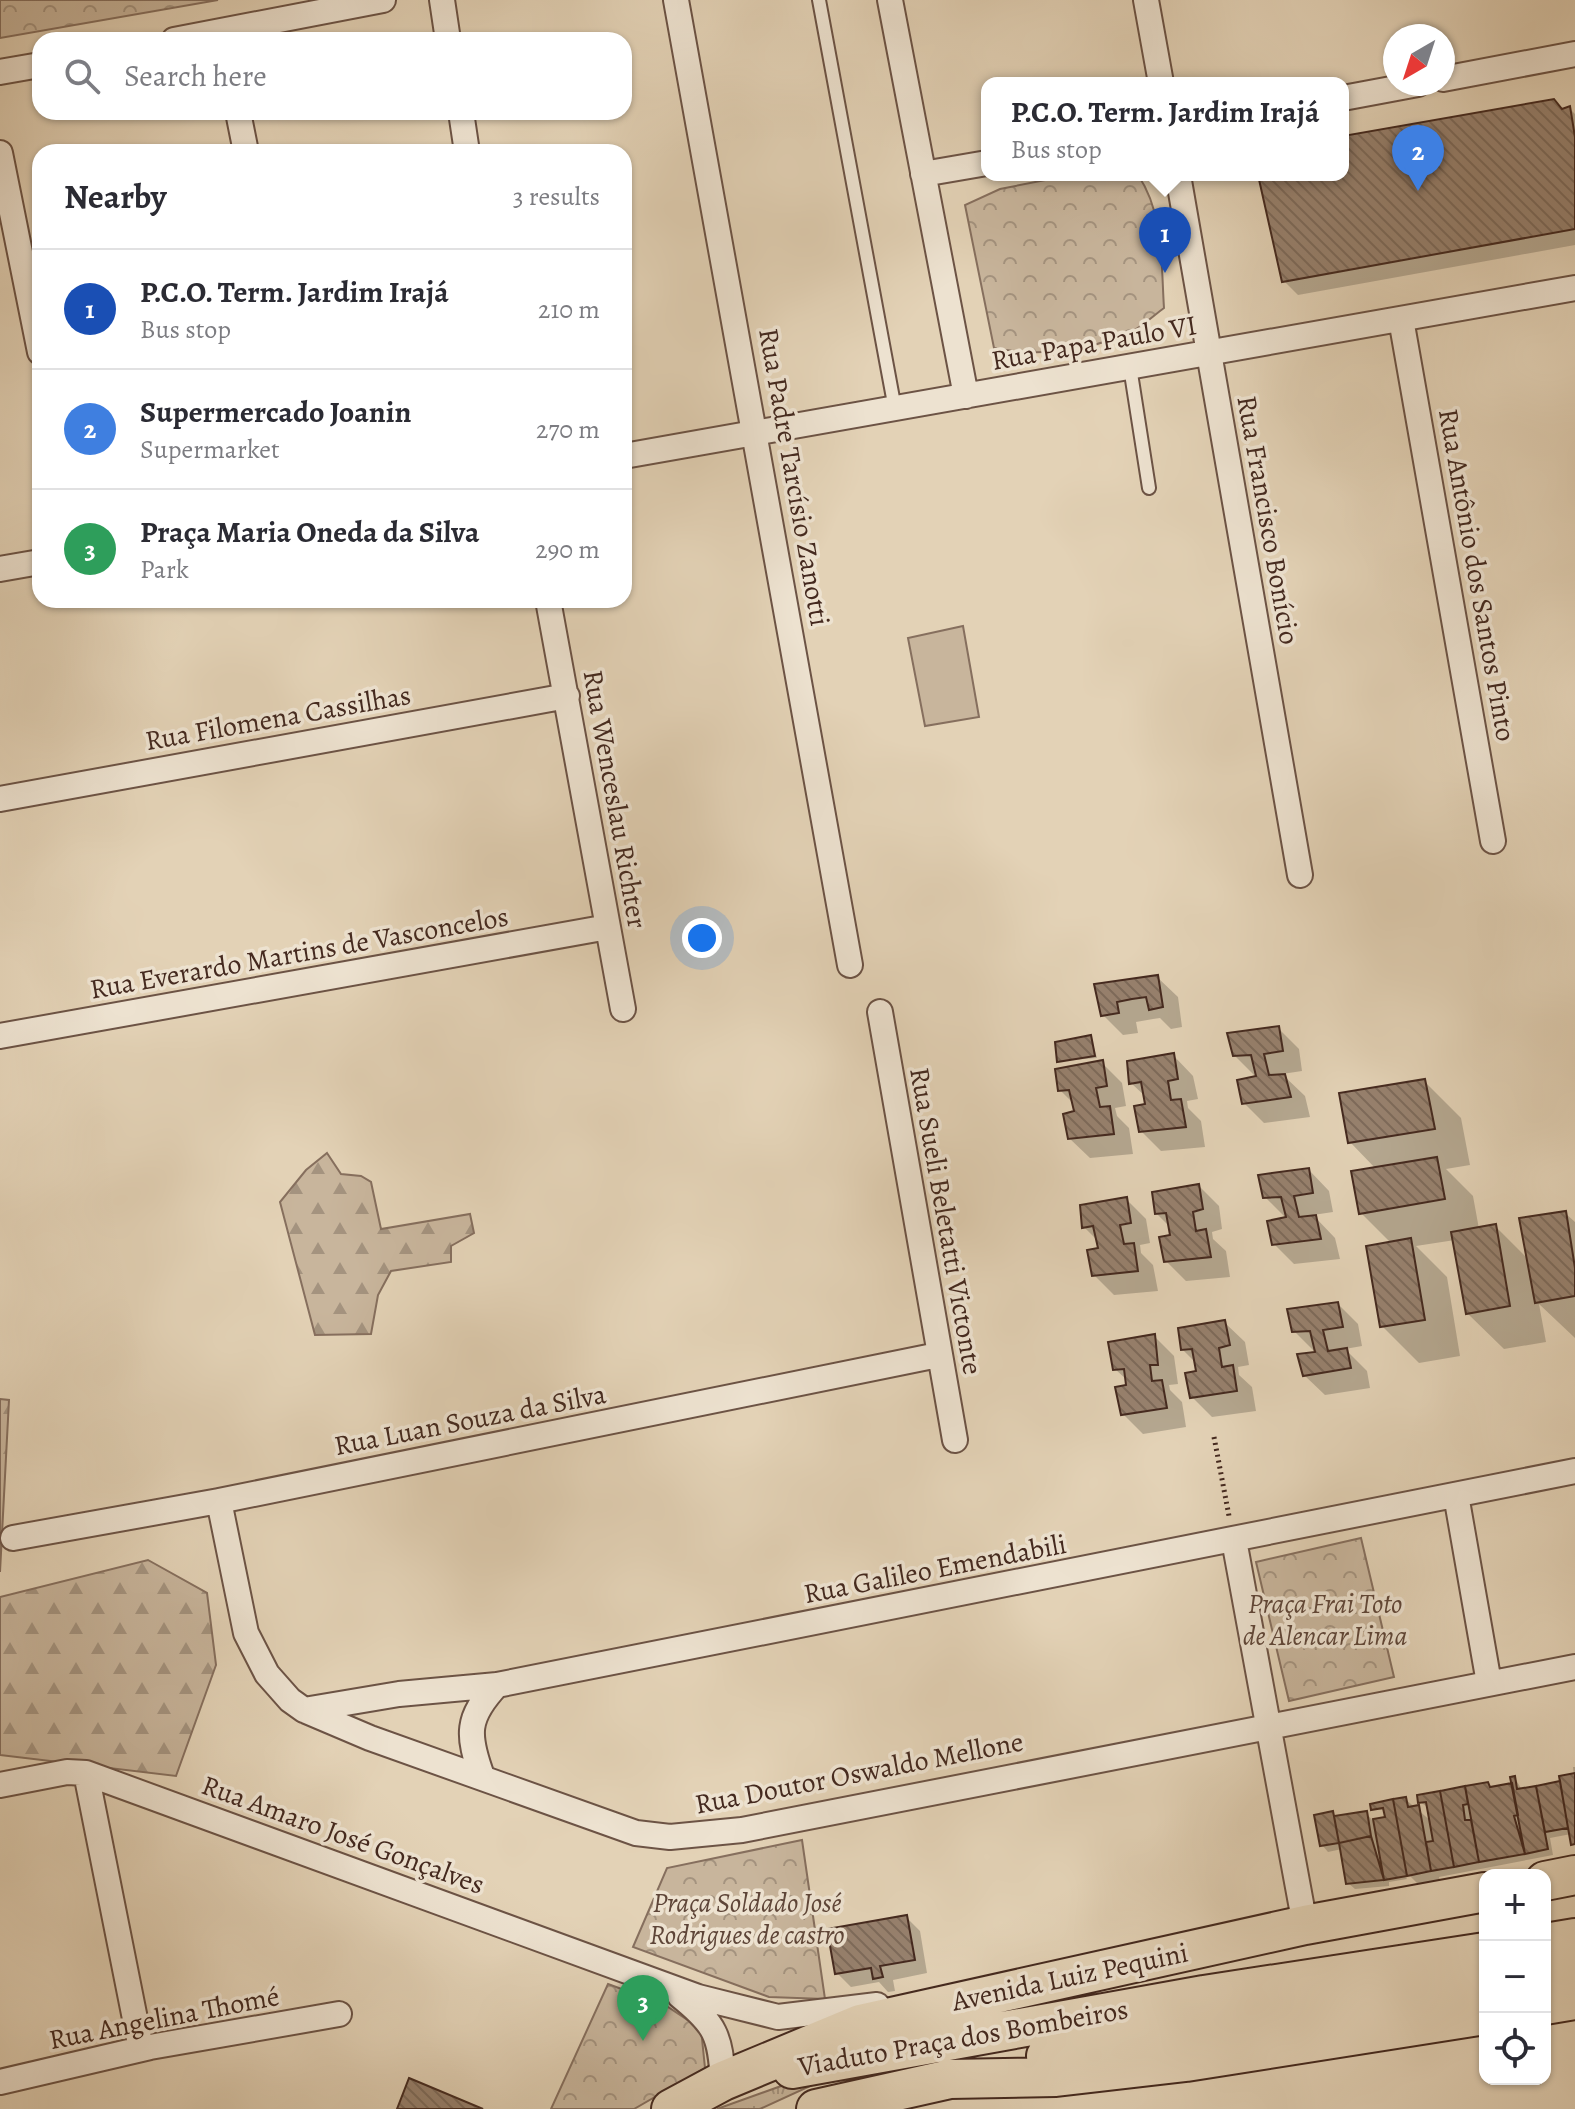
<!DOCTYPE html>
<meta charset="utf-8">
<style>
:root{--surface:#fff;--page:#f2f2f3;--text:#2b2b33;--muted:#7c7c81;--line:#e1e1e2;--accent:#b45309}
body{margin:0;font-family:Alegreya,serif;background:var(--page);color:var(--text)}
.controls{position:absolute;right:24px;bottom:24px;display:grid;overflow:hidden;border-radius:16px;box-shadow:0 2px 6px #0004}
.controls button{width:72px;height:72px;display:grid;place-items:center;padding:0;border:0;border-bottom:2px solid var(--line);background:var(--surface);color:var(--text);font:40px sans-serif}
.compass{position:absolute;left:1383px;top:24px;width:72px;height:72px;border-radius:50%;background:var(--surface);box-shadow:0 2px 6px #0004;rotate:219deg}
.you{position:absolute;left:702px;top:938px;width:28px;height:28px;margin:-20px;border:6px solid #fff;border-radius:50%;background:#1a73e8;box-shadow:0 0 0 12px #1a73e833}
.badge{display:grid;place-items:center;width:52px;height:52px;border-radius:50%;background:var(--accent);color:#fff;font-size:26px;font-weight:700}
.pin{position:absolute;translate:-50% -66px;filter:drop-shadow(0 2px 4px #0008)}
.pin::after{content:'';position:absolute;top:42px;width:28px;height:24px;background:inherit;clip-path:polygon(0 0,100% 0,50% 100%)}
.popup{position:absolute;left:981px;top:77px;width:368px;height:104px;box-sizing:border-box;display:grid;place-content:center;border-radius:16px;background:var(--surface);filter:drop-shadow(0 2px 6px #0005);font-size:26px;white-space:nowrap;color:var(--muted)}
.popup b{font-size:30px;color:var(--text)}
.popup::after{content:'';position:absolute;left:50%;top:100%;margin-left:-16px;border:16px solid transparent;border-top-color:var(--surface)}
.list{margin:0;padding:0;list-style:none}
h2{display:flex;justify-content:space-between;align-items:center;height:104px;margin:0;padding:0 32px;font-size:34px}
h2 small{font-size:26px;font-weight:400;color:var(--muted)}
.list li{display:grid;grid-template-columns:52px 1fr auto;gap:24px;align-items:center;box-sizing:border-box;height:120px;padding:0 32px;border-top:2px solid var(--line)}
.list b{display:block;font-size:30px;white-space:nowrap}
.list p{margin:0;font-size:26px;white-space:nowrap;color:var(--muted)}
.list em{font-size:26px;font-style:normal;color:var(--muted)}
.icon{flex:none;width:44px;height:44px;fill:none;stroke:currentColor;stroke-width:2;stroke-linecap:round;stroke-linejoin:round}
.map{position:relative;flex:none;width:1575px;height:2109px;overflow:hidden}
.search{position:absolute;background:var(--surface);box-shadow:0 2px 6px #0004;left:32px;top:32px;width:600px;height:88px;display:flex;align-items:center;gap:20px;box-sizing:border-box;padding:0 28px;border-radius:24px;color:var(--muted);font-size:30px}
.panel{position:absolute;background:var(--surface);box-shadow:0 2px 6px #0004;left:32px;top:144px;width:600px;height:464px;border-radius:24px}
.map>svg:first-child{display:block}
.grass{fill:url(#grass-tufts);stroke:#866f5e;stroke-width:2}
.forest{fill:url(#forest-firs);stroke:#866f5e;stroke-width:2}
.park{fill:url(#park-crowns);stroke:#866f5e;stroke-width:2}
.garden{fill:#c8b59c;stroke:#866f5e;stroke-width:2}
.shadow{fill:#0003}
.building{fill:url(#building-back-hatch);stroke:#44291f;stroke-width:2}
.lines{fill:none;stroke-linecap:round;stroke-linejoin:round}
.lane-casing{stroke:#6c5345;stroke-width:16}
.street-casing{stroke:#6c5345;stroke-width:28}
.primary-casing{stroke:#44291f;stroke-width:42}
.path{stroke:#44291f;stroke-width:5;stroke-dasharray:2 4;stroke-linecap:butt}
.lane{stroke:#ede2d0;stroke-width:12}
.street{stroke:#ede2d0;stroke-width:24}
.primary{stroke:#e3d2b6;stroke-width:38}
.labels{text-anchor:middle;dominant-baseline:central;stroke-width:7;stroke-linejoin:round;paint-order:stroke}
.street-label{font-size:28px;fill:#44291f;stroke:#ede2d0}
.park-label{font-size:28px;font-style:italic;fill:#5e4538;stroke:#ede2d0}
</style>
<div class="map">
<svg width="1575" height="2109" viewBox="0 0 1575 2109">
<defs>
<pattern id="grass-tufts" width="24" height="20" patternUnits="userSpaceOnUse" patternTransform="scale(2)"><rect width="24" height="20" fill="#c8b59c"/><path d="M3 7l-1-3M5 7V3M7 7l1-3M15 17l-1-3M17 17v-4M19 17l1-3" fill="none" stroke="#a4937f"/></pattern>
<pattern id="forest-firs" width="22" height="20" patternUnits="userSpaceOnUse" patternTransform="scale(2)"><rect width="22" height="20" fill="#c8b59c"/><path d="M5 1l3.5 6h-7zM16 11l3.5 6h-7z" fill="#a4937f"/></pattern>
<pattern id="park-crowns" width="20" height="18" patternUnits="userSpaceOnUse" patternTransform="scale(2)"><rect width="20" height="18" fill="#c8b59c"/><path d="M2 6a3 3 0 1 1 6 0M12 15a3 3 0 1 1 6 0" fill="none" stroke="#a4937f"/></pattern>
<pattern id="building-back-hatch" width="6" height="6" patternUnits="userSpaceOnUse" patternTransform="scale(2)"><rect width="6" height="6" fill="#97816e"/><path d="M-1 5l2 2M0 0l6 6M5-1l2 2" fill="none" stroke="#7d6a5a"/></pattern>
</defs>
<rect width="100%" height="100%" fill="#e3d2b6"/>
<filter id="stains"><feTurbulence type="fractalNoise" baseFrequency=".0025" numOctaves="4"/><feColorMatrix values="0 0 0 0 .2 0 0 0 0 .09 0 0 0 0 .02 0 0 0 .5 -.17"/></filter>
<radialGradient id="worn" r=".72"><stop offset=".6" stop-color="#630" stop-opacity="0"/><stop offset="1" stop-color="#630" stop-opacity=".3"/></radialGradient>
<path class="grass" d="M812 2075 819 2082 760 2109H717Z"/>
<path class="forest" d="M327 1153 341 1174 361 1176 371 1182 381 1229 470 1214 474 1233 451 1246V1262L391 1271 378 1295 371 1334 315 1335 280 1202 306 1170Z
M0 1399 9 1400 0 1572Z
M148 1560 207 1593 216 1665 176 1776 0 1755V1597Z"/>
<path class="park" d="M0 0H218L0 38Z
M1071 175H1138C1164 213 1161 263 1164 308 1153 316 1141 328 1129 333 1087 351 1038 357 994 348L965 205 1000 189Z
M1361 1538 1394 1677 1289 1701 1256 1562Z
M802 1840 825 1999 769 1997 633 1947 667 1868Z
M608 1984 665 2005 701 2029 705 2068 634 2109H551Z"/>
<path class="garden" d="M963 626 979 717 925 726 908 638Z"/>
<path class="shadow" d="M1570 109 1575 114V245L1298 295 1284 281 1260 175H1343V138Z
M1157 977 1178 997 1182 1027 1171 1029 1160 1018 1153 1019 1136 1022 1138 1033 1123 1035 1103 1015 1097 986Z
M1279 1029 1299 1049 1302 1071 1282 1074 1305 1096 1310 1117 1264 1123 1244 1103 1257 1078 1234 1055Z
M1091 1037 1097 1058 1059 1061Z
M1173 1055 1193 1076 1198 1099 1187 1101 1188 1108 1201 1121 1205 1147 1161 1151 1141 1131 1147 1106 1146 1097 1131 1083Z
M1102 1063 1122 1083 1126 1106 1115 1108 1117 1116 1129 1128 1133 1154 1090 1158 1069 1138 1076 1113 1074 1104 1060 1090Z
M1424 1081 1461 1118 1470 1165 1446 1169 1473 1196 1479 1229 1496 1227 1529 1260 1565 1213 1575 1222V1338L1539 1304 1546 1342 1504 1349 1467 1313 1455 1240 1416 1246 1447 1277 1460 1356 1419 1363 1382 1326 1391 1243 1361 1213 1376 1169 1350 1142Z
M1309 1170 1329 1191 1333 1212 1313 1215 1335 1238 1340 1259 1294 1264 1274 1244 1287 1219 1265 1197Z
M1199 1186 1219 1206 1222 1229 1212 1232 1213 1239 1226 1251 1230 1277 1186 1281 1166 1261 1173 1236 1171 1228 1156 1213Z
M1126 1199 1146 1219 1150 1243 1140 1245 1141 1253 1153 1265 1158 1291 1114 1295 1094 1275 1100 1250 1098 1241 1084 1227Z
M1338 1304 1358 1324 1362 1346 1345 1349 1367 1371 1370 1388 1325 1395 1304 1375 1316 1353 1294 1331Z
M1224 1322 1245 1342 1249 1365 1238 1367 1239 1375 1252 1387 1256 1411 1212 1417 1192 1397 1198 1372 1197 1364 1182 1349Z
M1154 1336 1174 1356 1178 1384 1169 1385 1170 1390 1182 1402 1186 1427 1143 1434 1123 1414 1128 1381 1115 1369Z
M1573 1767H1575V1846L1571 1834 1550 1838 1553 1855 1439 1877 1440 1881 1419 1885 1408 1874H1403L1407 1879 1389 1882V1886L1355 1889 1348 1883 1342 1849 1328 1852 1322 1845 1332 1813 1337 1818 1366 1813 1373 1821 1387 1819 1385 1810 1373 1809 1405 1799 1431 1821 1429 1808 1420 1802 1419 1797 1488 1784 1492 1788 1514 1784 1515 1778 1522 1790 1562 1783 1574 1776Z
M906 1917 920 1931 927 1973 893 1980 895 1991 888 1992 879 1982 851 1987 837 1973Z"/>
<path class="building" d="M1554 99 1562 109 1570 106 1575 137V229L1282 282 1258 175H1343V136Z
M1158 975 1163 1007 1149 1010 1146 997 1132 999 1117 1002 1119 1013 1101 1016 1094 984Z
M1279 1026 1283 1051 1264 1054 1269 1075 1285 1074 1291 1097 1242 1104 1237 1080 1256 1076 1251 1055 1233 1056 1227 1033Z
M1091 1035 1095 1056 1057 1062 1055 1042Z
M1174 1053 1178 1079 1168 1081 1171 1100 1181 1099 1186 1127 1139 1132 1134 1106 1145 1104 1141 1082 1129 1084 1127 1061Z
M1103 1060 1107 1086 1096 1088 1100 1107 1110 1106 1114 1134 1068 1139 1063 1114 1074 1111 1069 1090 1058 1091 1055 1069Z
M1425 1079 1435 1129 1348 1143 1339 1093Z
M1437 1157 1445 1199 1359 1214 1351 1171Z
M1309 1168 1313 1193 1294 1196 1299 1217 1316 1215 1321 1239 1272 1245 1267 1221 1286 1217 1281 1197 1263 1198 1258 1175Z
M1199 1184 1203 1209 1193 1212 1196 1231 1206 1229 1211 1257 1164 1262 1159 1237 1170 1235 1166 1213 1155 1214 1152 1192Z
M1127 1197 1131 1223 1120 1225 1124 1244 1134 1243 1138 1271 1092 1276 1087 1250 1098 1248 1093 1226 1082 1228 1080 1205Z
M1566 1211 1575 1268V1296L1535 1303 1519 1218Z
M1496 1224 1510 1306 1466 1314 1451 1232Z
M1411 1238 1425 1320 1380 1327 1366 1246Z
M1338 1302 1343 1327 1323 1330 1328 1351 1347 1348 1351 1368 1303 1376 1297 1354 1315 1352 1310 1331 1292 1332 1287 1309Z
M1225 1320 1230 1345 1219 1348 1222 1367 1233 1365 1237 1391 1190 1398 1185 1373 1196 1371 1192 1349 1181 1350 1178 1328Z
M1155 1334 1158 1365H1150L1152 1381 1162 1380 1167 1408 1121 1415 1115 1387 1126 1385 1124 1369 1113 1370 1108 1342Z
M1575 1773V1844L1571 1845 1559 1776Z
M1515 1776 1517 1789 1536 1786 1548 1849 1525 1854 1510 1777Z
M1560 1781 1568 1828 1545 1832 1536 1786Z
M1488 1782 1490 1787 1512 1783 1518 1815 1514 1816 1525 1854 1479 1862 1465 1786Z
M1465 1786 1468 1804 1463 1805 1465 1820H1471L1479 1862 1454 1867 1440 1791Z
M1440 1791 1454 1867 1431 1871 1426 1842 1433 1841 1426 1802 1418 1803 1417 1795Z
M1406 1797 1408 1807 1419 1805 1431 1871 1407 1876 1393 1799Z
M1393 1799 1407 1876 1384 1880 1373 1819 1385 1817 1383 1808 1371 1810 1370 1804Z
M1333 1811 1339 1843 1320 1846 1314 1815Z
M1367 1811 1371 1836 1339 1843 1334 1816Z
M1371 1836 1384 1880 1346 1884 1339 1843Z
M907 1915 915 1960 880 1966 883 1977 873 1979 871 1968 835 1974 827 1929Z
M409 2078 483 2109H397Z"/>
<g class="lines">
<g class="lane-casing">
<path id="lane" d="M819 0 895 409
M1130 367 1149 488"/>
</g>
<g class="street-casing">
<path id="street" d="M442 0 448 40
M676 0 850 965
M890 0 966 396
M1146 0 1161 83
M174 40 383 0
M0 72 40 65
M1443 79 1575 54
M1343 98 1418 84
M238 112 246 152
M461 112 467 152
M0 153 40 352
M923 174 987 163
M1178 175 1300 875
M1401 319 1493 841
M624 456 1575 288
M0 569 40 562
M548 600 623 1009
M0 799 567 696
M880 1012 955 1440
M0 1036 608 927
M1456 1495 1489 1683
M219 1501 246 1633 267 1674 290 1700 304 1710 370 1738 636 1833 670 1837 742 1830 1575 1667
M13 1538 219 1501 938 1355
M1234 1540 1305 1925
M304 1710 399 1694 497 1685 1575 1471
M86 1773 141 2049
M482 1776C467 1735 466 1718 497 1685
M0 1785 67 1772 86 1773 698 1997 778 2017 877 2005
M680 1996C716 2025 720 2035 723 2081
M0 2082 150 2047 339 2014"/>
</g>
<g class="primary-casing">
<path id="primary" d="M1545 1881 1575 1875
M1545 1943 1575 1938
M1545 1975 1575 1969
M1545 2005 1575 2000
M1046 2056 1204 2027 1485 1986
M792 2069 1204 1995 1485 1952
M671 2109 723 2081 860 2024 1305 1925 1485 1892
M816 2109 950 2079 1056 2077 1186 2062 1485 2015"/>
</g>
<path class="path" d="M1214 1437 1229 1516"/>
<use href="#lane" class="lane"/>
<use href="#street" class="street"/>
<use href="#primary" class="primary"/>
</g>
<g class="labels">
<g class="street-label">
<text transform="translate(1094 343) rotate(-10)">Rua Papa Paulo VI</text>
<text transform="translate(794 477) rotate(80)">Rua Padre Tarcísio Zanotti</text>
<text transform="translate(1268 520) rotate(80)">Rua Francisco Bonício</text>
<text transform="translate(1477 575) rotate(80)">Rua Antônio dos Santos Pinto</text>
<text transform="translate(278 718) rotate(-10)">Rua Filomena Cassilhas</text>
<text transform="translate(615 799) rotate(80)">Rua Wenceslau Richter</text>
<text transform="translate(299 953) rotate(-10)">Rua Everardo Martins de Vasconcelos</text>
<text transform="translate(946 1221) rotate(80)">Rua Sueli Beletatti Victonte</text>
<text transform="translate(470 1420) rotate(-11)">Rua Luan Souza da Silva</text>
<text transform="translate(935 1569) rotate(-11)">Rua Galileo Emendabili</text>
<text transform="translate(859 1773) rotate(-11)">Rua Doutor Oswaldo Mellone</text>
<text transform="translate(343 1835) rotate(20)">Rua Amaro José Gonçalves</text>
<text transform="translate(1070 1977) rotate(-12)">Avenida Luiz Pequini</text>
<text transform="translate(164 2018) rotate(-11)">Rua Angelina Thomé</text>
<text transform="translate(963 2038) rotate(-10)">Viaduto Praça dos Bombeiros</text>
</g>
<g class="park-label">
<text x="1325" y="1604">Praça Frai Toto<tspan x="1325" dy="32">de Alencar Lima</tspan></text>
<text x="747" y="1903">Praça Soldado José<tspan x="747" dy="32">Rodrigues de castro</tspan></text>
</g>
</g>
<rect width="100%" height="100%" filter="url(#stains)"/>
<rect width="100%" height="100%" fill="url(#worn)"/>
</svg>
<div class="controls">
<button>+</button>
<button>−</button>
<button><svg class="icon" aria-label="locate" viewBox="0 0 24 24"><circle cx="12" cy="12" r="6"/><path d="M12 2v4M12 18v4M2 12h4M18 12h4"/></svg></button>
</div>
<svg class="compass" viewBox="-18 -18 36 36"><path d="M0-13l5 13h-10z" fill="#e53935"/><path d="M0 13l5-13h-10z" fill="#7c7c81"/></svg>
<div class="you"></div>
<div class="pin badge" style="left:1165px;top:273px;background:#1a4fb4">1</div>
<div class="popup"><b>P.C.O. Term. Jardim Irajá</b>Bus stop</div>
<div class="pin badge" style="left:1418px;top:191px;background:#3f7fe0">2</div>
<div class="pin badge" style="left:643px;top:2041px;background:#2e9e5b">3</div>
<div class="search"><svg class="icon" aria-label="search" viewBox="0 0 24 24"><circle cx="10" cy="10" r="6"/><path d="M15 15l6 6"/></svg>Search here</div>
<section class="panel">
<h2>Nearby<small>3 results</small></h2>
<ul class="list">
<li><span class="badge" style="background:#1a4fb4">1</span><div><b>P.C.O. Term. Jardim Irajá</b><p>Bus stop</p></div><em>210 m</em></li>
<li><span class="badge" style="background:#3f7fe0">2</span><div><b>Supermercado Joanin</b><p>Supermarket</p></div><em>270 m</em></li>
<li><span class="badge" style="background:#2e9e5b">3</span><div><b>Praça Maria Oneda da Silva</b><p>Park</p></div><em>290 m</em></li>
</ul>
</section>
</div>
